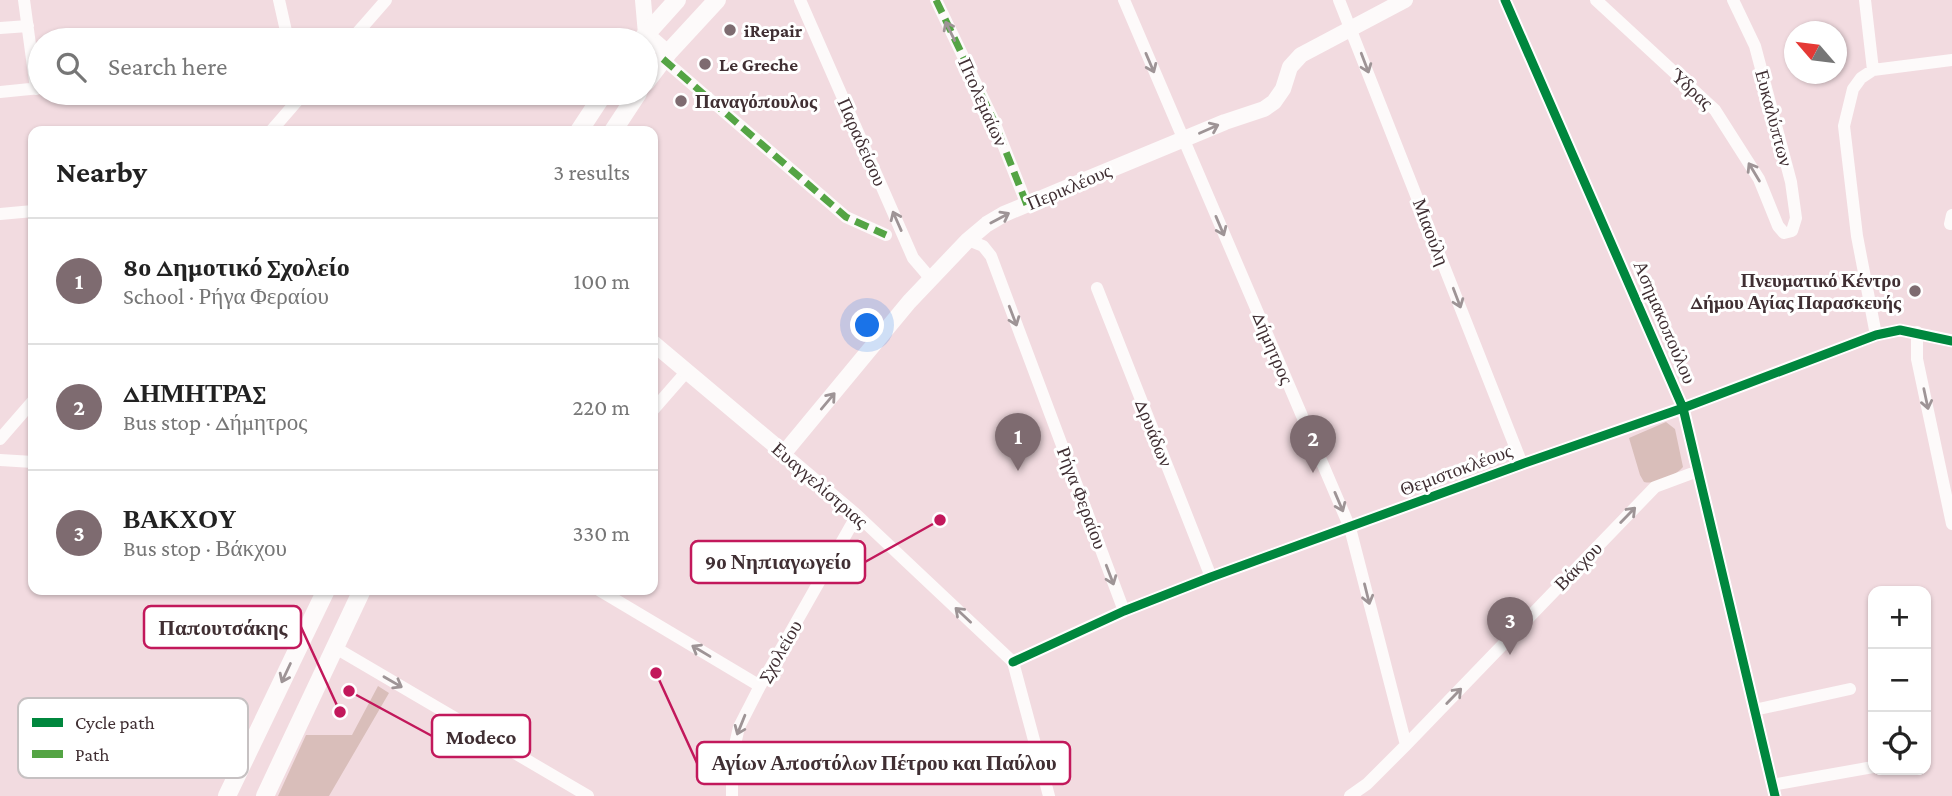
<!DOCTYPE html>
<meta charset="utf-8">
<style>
:root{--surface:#fff;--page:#f6f6f6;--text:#222;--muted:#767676;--line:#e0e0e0;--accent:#7e6b70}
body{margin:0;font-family:"Crimson Pro",serif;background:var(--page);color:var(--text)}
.controls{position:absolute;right:21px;bottom:21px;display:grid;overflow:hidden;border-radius:14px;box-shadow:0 2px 5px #0004}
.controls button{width:63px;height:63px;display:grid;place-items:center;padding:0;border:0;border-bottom:2px solid var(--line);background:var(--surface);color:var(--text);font:35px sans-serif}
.compass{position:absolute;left:1784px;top:21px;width:63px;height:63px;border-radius:50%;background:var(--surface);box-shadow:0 2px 5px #0004;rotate:298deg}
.you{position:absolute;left:868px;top:326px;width:24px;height:24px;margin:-18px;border:5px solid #fff;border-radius:50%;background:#1a73e8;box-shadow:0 0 0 10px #1a73e833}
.badge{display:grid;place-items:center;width:46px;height:46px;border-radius:50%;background:var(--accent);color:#fff;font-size:23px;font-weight:700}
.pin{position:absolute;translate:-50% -58px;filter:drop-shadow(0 2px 4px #0008)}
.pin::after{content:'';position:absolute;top:37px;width:24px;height:21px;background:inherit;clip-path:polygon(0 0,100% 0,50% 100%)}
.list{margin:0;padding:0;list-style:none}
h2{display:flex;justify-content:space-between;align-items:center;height:91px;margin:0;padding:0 28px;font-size:30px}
h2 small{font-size:23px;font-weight:400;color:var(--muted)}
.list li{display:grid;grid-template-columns:46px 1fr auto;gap:21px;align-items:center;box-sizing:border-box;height:126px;padding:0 28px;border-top:2px solid var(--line)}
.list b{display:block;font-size:26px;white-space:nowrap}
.list p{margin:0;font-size:23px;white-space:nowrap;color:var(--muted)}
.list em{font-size:23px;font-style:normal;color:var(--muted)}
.icon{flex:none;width:38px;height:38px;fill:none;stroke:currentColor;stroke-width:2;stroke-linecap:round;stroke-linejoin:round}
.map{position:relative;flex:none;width:1952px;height:796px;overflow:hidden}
.search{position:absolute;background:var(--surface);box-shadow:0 2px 5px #0004;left:28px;top:28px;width:630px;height:77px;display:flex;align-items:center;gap:18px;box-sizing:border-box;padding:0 24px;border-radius:38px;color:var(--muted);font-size:26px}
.panel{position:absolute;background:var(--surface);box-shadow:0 2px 5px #0004;left:28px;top:126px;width:630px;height:469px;border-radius:14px}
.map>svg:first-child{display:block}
.green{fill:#d9beba}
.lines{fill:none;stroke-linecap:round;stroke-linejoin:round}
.street{stroke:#fdfafa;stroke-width:12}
.secondary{stroke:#fdfafa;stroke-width:16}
.primary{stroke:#fdfafa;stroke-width:18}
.quiet{stroke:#54a444;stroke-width:7;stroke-dasharray:14 7;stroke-linecap:butt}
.cycleway-casing{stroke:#fff;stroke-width:13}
.cycleway{stroke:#00873e;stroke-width:9}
.oneway{stroke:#9e9496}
.poi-dot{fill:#7e6b70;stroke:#fff;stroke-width:2.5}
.labels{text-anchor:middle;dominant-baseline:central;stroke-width:6;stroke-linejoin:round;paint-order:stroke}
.poi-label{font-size:19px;font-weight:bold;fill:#402f33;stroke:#fff;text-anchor:start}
.street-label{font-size:19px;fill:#402f33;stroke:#fff}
.key{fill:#fff;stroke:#c6c1c2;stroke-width:2}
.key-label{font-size:19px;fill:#402f33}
.leader{fill:none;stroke:#c2185b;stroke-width:2.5}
.callout-dot{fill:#c2185b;stroke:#fff;stroke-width:2.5}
.callout{fill:#fff;stroke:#c2185b;stroke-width:2.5}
.callout-label{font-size:21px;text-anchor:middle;font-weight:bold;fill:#402f33}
</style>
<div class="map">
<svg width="1952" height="796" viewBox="0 0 1952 796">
<rect width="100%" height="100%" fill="#f2dbe0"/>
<path class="green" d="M1666 422 1675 429 1683 467C1675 476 1656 485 1644 482L1640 475 1629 438Z
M378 686 389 693 329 796H278L306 735H352Z"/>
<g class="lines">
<path class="street" d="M24 0 36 89
M279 0 288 40
M800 0 913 258 931 279
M936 0 993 119 1027 205
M1124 0 1350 528 1406 745
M1339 0 1522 464
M1505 0 1683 408 1775 796
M1596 0 1715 110 1759 179 1778 226 1784 233 1792 231 1796 218 1791 182 1755 46 1733 0
M1865 0 1873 70 1952 60
M0 28 28 26
M351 40 386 0
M663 59 846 217 886 235
M1873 70 1861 78 1853 89 1844 126 1857 236 1876 335
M0 92 40 88
M271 131 304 93
M0 214 33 211
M1950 224 1952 215
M968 240 983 246 991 256 1124 611
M1097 288 1211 577
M1917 332V359L1952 524
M653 410 687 371
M0 439 33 401
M784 453 857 515 1013 662
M0 460 33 462
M599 590 760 686
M334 647 588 796
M1013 662 1124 611 1211 577 1522 464 1683 408 1876 335 1900 330 1952 341
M1013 662 1049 796
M1754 710 1850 689
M1772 785 1873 767
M732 796V758L739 727 760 686 857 515
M1350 796 1367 784 1406 745 1655 487 1698 471"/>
<path class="secondary" d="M643 0 646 34 668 53
M653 343 784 453 909 302 968 240 987 224 1004 214 1090 178 1225 122 1264 109 1274 102 1283 89 1290 67 1301 55 1405 0"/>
<path class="primary" d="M641 40 677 0
M646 82 668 53 717 0
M579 131 604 93
M613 131 638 93
M227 796 326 590
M265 796 362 590"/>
<path class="quiet" d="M936 0 993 119 1027 205
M663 59 846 217 886 235"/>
<g class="cycleway-casing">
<path id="cycleway" d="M1505 0 1683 408 1775 796
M1013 662 1124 611 1211 577 1522 464 1683 408 1876 335 1900 330 1952 341"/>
</g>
<use href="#cycleway" class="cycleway"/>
</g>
<defs><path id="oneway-shaft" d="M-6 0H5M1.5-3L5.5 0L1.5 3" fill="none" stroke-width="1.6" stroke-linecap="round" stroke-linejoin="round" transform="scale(1.75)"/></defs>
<g class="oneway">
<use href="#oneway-shaft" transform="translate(950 31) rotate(-116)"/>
<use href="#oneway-shaft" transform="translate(1150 63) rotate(67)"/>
<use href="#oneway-shaft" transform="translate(1365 63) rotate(69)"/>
<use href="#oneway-shaft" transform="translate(1209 129) rotate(-24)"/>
<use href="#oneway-shaft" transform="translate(1754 172) rotate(-121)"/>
<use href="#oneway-shaft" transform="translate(1000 218) rotate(-28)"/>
<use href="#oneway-shaft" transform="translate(897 221) rotate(-114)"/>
<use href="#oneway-shaft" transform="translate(1220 226) rotate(67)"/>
<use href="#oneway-shaft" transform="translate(1457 298) rotate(69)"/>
<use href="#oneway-shaft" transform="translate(1013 316) rotate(69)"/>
<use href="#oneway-shaft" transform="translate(1926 399) rotate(78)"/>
<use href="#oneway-shaft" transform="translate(828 401) rotate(-50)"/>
<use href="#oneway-shaft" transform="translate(1339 502) rotate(67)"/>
<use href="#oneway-shaft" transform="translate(1628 515) rotate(-46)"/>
<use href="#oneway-shaft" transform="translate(1110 575) rotate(69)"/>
<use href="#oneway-shaft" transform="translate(1367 594) rotate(76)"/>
<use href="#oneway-shaft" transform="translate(963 615) rotate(-137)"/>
<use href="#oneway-shaft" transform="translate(701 651) rotate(-149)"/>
<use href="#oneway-shaft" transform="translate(286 673) rotate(115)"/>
<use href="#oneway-shaft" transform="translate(393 682) rotate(30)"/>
<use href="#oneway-shaft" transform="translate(1454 696) rotate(-46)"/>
<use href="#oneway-shaft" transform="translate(741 725) rotate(112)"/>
</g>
<g class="poi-dot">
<circle cx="730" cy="30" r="7"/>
<circle cx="705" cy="64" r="7"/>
<circle cx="681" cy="101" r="7"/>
<circle cx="1915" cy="291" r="7"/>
</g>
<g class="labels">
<g class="poi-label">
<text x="744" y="30">iRepair</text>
<text x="719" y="64">Le Greche</text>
<text x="695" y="101">Παναγόπουλος</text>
<text x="1901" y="280" text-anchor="end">Πνευματικό Κέντρο<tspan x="1901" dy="22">Δήμου Αγίας Παρασκευής</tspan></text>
</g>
<g class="street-label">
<text transform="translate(1692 89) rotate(43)">Ύδρας</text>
<text transform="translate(983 102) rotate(66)">Πτολεμαίων</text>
<text transform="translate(1774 118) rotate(75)">Ευκαλύπτων</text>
<text transform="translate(862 142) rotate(66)">Παραδείσου</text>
<text transform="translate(1069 187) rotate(-23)">Περικλέους</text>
<text transform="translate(1431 232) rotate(69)">Μιαούλη</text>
<text transform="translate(1665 322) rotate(67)">Ασημακοπούλου</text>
<text transform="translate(1273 348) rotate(67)">Δήμητρος</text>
<text transform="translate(1154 433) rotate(68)">Δρυάδων</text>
<text transform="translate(1456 470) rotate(-20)">Θεμιστοκλέους</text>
<text transform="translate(820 485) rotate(41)">Ευαγγελίστριας</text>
<text transform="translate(1082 498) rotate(69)">Ρήγα Φεραίου</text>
<text transform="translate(1578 566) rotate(-46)">Βάκχου</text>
<text transform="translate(780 651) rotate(-60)">Σχολείου</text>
</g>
</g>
<rect x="18" y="698" width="230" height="80" rx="10" class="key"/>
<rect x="32" y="718" width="31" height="9" fill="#00873e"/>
<rect x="32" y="750" width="31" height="8" fill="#54a444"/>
<g class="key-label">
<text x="75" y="729">Cycle path</text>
<text x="75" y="761">Path</text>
</g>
<path class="leader" d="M940 520L865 562M340 712L301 627M349 691L432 736M656 673L697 763"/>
<g class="callout-dot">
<circle cx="940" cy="520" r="7"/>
<circle cx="340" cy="712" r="7"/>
<circle cx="349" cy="691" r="7"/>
<circle cx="656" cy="673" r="7"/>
</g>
<g class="callout">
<rect x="691" y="541" width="174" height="42" rx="7"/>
<rect x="144" y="606" width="157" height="42" rx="7"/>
<rect x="432" y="715" width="98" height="42" rx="7"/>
<rect x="697" y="742" width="373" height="42" rx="7"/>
</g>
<g class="callout-label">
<text x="778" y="569">9ο Νηπιαγωγείο</text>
<text x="223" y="635">Παπουτσάκης</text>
<text x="481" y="744">Modeco</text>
<text x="884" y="770">Αγίων Αποστόλων Πέτρου και Παύλου</text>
</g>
</svg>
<div class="controls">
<button>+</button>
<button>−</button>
<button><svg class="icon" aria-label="locate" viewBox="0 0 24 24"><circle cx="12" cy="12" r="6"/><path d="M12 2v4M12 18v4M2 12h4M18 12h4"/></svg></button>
</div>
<svg class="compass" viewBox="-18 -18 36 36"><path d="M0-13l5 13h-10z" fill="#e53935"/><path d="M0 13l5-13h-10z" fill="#767676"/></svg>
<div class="you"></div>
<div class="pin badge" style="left:1018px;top:471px">1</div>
<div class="pin badge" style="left:1313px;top:473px">2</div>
<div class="pin badge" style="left:1510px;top:655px">3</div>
<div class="search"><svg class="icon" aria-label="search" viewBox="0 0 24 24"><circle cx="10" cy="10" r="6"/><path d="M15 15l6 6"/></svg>Search here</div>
<section class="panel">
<h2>Nearby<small>3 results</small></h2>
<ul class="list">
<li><span class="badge">1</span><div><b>8ο Δημοτικό Σχολείο</b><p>School · Ρήγα Φεραίου</p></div><em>100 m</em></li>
<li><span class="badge">2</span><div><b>ΔΗΜΗΤΡΑΣ</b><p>Bus stop · Δήμητρος</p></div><em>220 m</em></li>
<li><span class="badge">3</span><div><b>ΒΑΚΧΟΥ</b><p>Bus stop · Βάκχου</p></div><em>330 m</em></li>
</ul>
</section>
</div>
